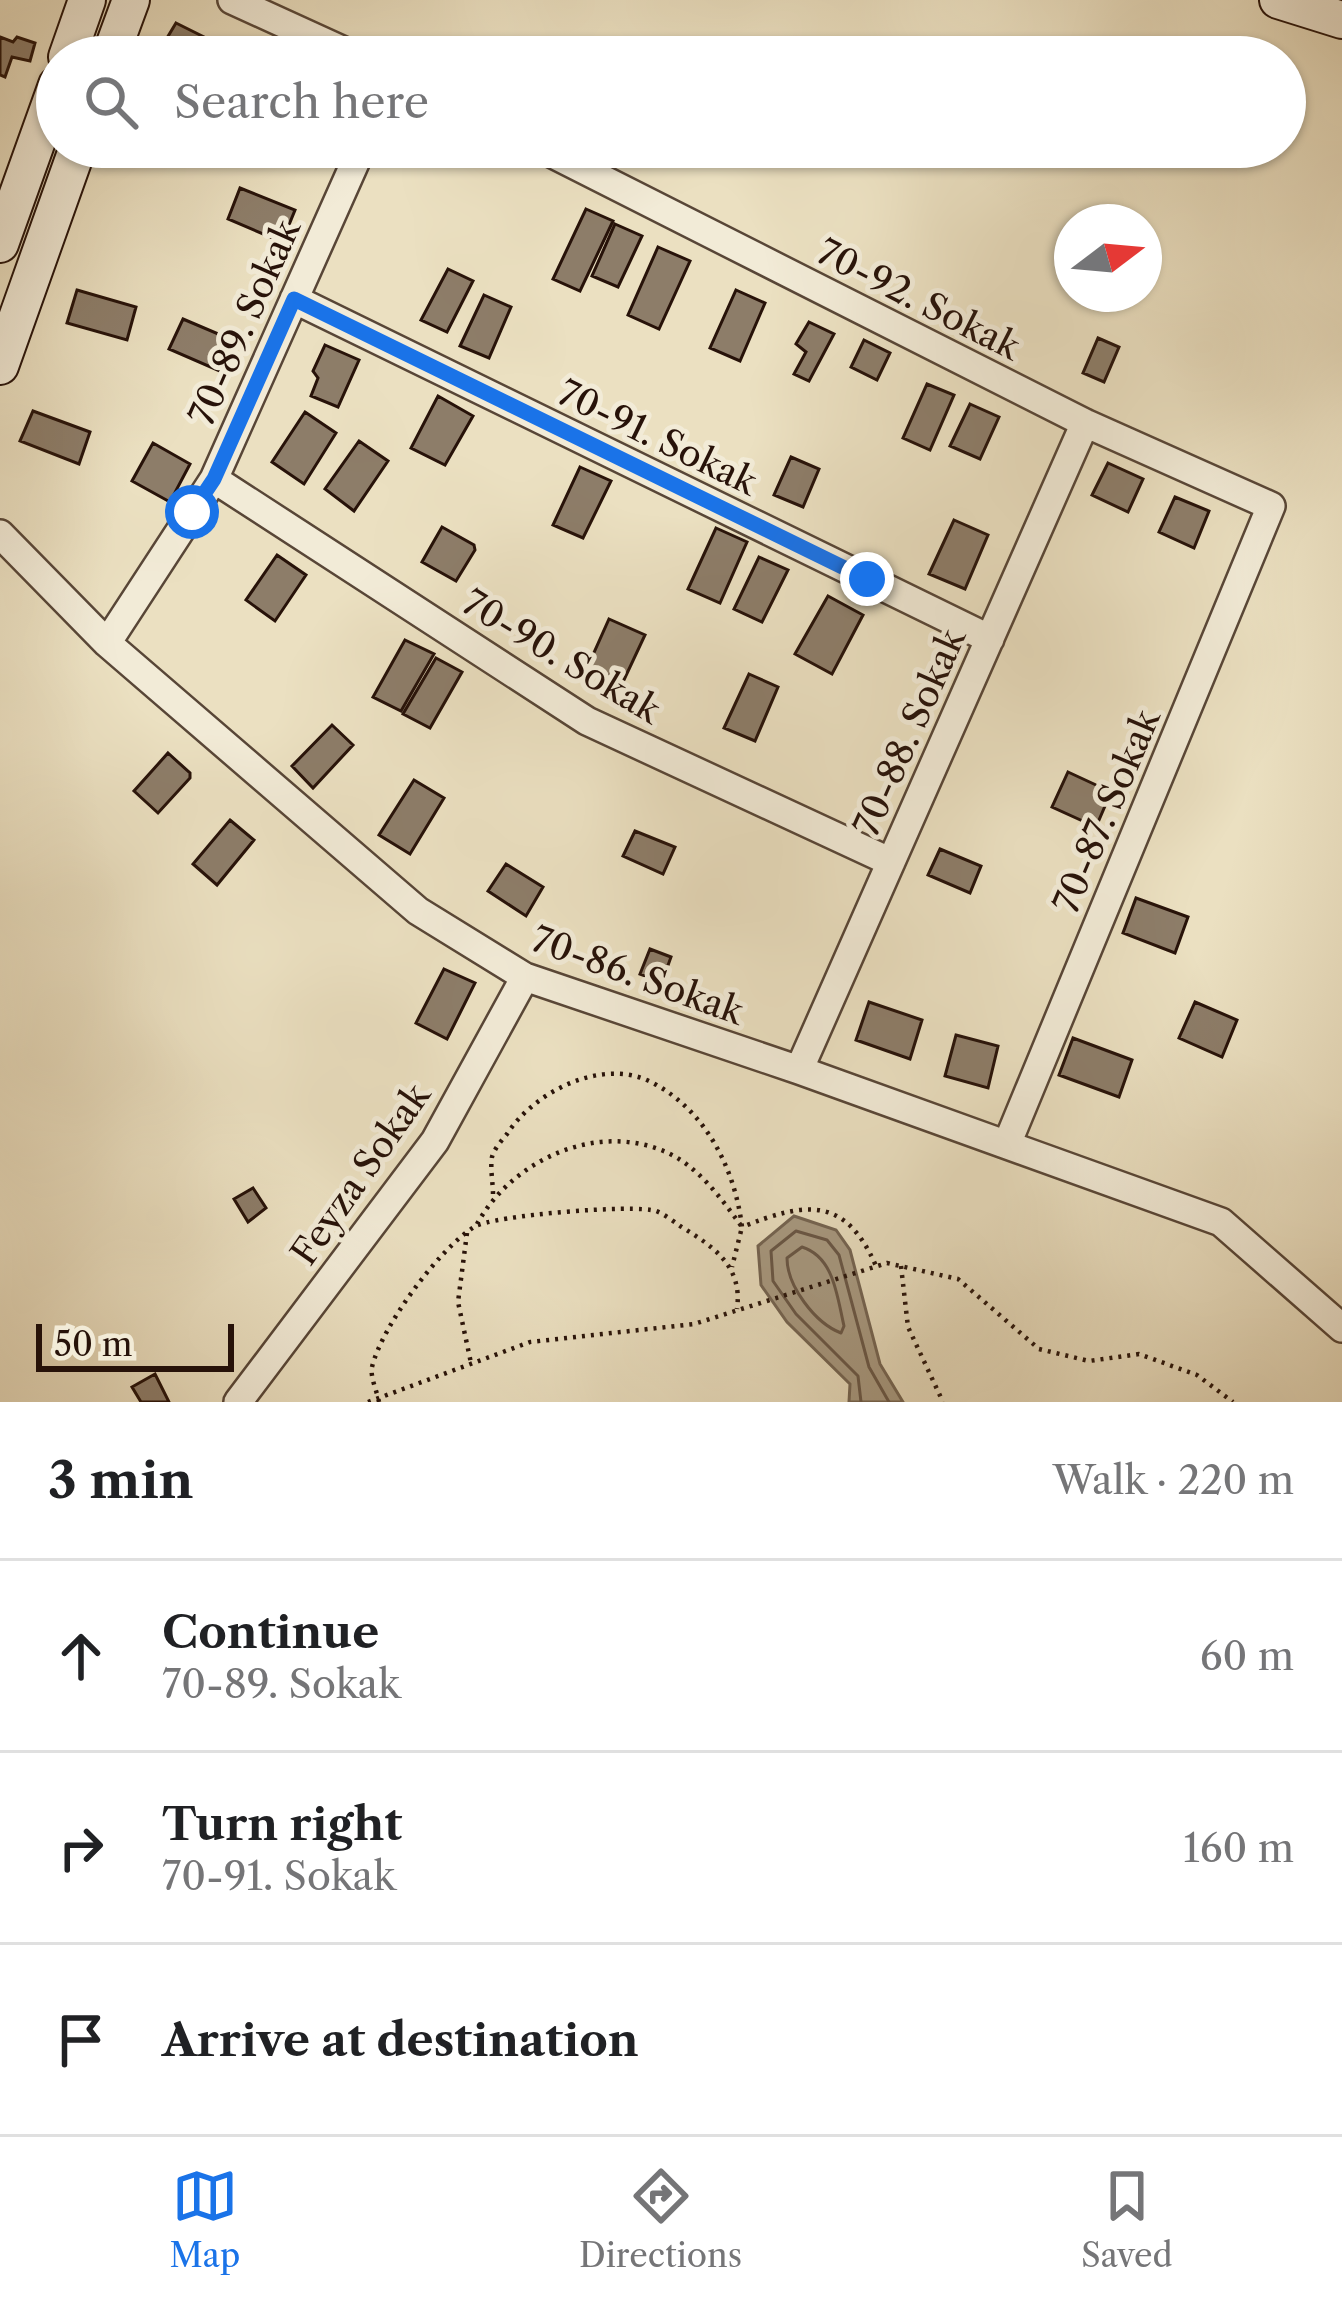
<!DOCTYPE html>
<meta charset="utf-8">
<style>
:root{--surface:#fff;--page:#f2f2f2;--text:#202124;--muted:#757577;--line:#e0e0e0;--accent:#1a73e8}
body{margin:0;font-family:"Libre Caslon Text",serif;background:var(--page);color:var(--text)}
.compass{position:absolute;left:1054px;top:204px;width:108px;height:108px;border-radius:50%;background:var(--surface);box-shadow:0 3px 9px #0004;rotate:74deg}
.scale{position:absolute;left:36px;bottom:30px;width:198px;box-sizing:border-box;padding-left:12px;border:6px solid #271209;border-top:0;font-size:33px;line-height:42px;white-space:nowrap;color:#271209;-webkit-text-stroke:9px #f2ebd7;paint-order:stroke}
.stop{position:absolute;width:36px;height:36px;margin:-27px;border:9px solid #1a73e8;border-radius:50%;background:#fff}
.stop.end{background:#1a73e8;border-color:#fff;box-shadow:0 3px 12px #0008}
.list{margin:0;padding:0;list-style:none}
h2{display:flex;justify-content:space-between;align-items:center;height:156px;margin:0;padding:0 48px;font-size:51px}
h2 small{font-size:39px;font-weight:400;color:var(--muted)}
.list li{display:grid;grid-template-columns:78px 1fr auto;gap:36px;align-items:center;box-sizing:border-box;height:192px;padding:0 48px;border-top:3px solid var(--line)}
.list b{display:block;font-size:45px;white-space:nowrap}
.list p{margin:0;font-size:39px;white-space:nowrap;color:var(--muted)}
.list em{font-size:39px;font-style:normal;color:var(--muted)}
.icon{flex:none;width:66px;height:66px;fill:none;stroke:currentColor;stroke-width:2;stroke-linecap:round;stroke-linejoin:round}
.map{position:relative;flex:none;width:1342px;height:1402px;overflow:hidden}
.search{position:absolute;background:var(--surface);box-shadow:0 3px 9px #0004;left:36px;right:36px;top:36px;height:132px;display:flex;align-items:center;gap:30px;box-sizing:border-box;padding:0 42px;border-radius:66px;color:var(--muted);font-size:45px}
.sheet{height:732px;background:var(--surface)}
nav{display:flex;justify-content:space-around;align-items:center;box-sizing:border-box;height:168px;border-top:3px solid var(--line);background:var(--surface);font-size:33px;color:var(--muted)}
nav a{display:grid;justify-items:center;gap:6px}
nav .on{color:var(--accent)}
.map>svg:first-child{display:block}
.water{fill:#a89a82;stroke:#746452;stroke-width:3}
.lines{fill:none;stroke-linecap:round;stroke-linejoin:round}
.shore{stroke:#685646;stroke-width:3}
.building{fill:#8d7d69;stroke:#271209;stroke-width:3}
.street-casing{stroke:#584637;stroke-width:32}
.secondary-casing{stroke:#271209;stroke-width:40}
.path{stroke:#271209;stroke-width:4.5;stroke-dasharray:3 6;stroke-linecap:butt}
.street{stroke:#f2ebd7;stroke-width:27}
.secondary{stroke:#f2ebd7;stroke-width:36}
.route{stroke:#1a73e8;stroke-width:15}
.labels{text-anchor:middle;dominant-baseline:central;stroke-width:10;stroke-linejoin:round;paint-order:stroke}
.street-label{font-size:36px;fill:#271209;stroke:#f2ebd7}
</style>
<div class="map">
<svg width="1342" height="1402" viewBox="0 0 1342 1402">
<rect width="100%" height="100%" fill="#ebe0c1"/>
<filter id="stains"><feTurbulence type="fractalNoise" baseFrequency=".00167" numOctaves="4"/><feColorMatrix values="0 0 0 0 .2 0 0 0 0 .09 0 0 0 0 .02 0 0 0 .5 -.17"/></filter>
<radialGradient id="worn" r=".72"><stop offset=".6" stop-color="#630" stop-opacity="0"/><stop offset="1" stop-color="#630" stop-opacity=".3"/></radialGradient>
<path class="water" d="M794 1216 836 1230 850 1250 880 1364 903 1402H849L850 1384 787 1322 761 1285 758 1246Z"/>
<g class="lines">
<path class="shore" d="M802 1247C834 1257 837 1296 844 1326L841 1333C815 1323 787 1286 787 1258Z
M861 1402 858 1376 796 1314 773 1281 771 1251 796 1231 827 1240 839 1255 869 1367 889 1402"/>
</g>
<path class="building" d="M176 23 226 48 222 57H178L161 48Z
M0 37 13 42 17 37 35 43 30 61 12 57 5 77 0 75Z
M240 188 295 210 282 242 228 219Z
M586 209 613 221 580 291 553 279Z
M615 224 642 236 618 287 592 276Z
M658 247 690 261 659 329 628 315Z
M448 269 473 281 447 332 421 320Z
M77 290 136 307 127 340 67 323Z
M736 290 765 303 740 361 710 348Z
M484 295 511 307 489 358 460 346Z
M183 319 235 341 222 372 169 349Z
M809 322 834 334 809 381 794 374 806 352 796 344Z
M1098 338 1119 347 1104 382 1083 373Z
M864 340 890 353 877 380 851 367Z
M325 345 359 360 338 407 311 396 318 378 313 371Z
M927 384 954 395 930 450 903 438Z
M438 396 473 416 445 465 411 448Z
M970 404 999 417 980 459 950 446Z
M33 411 90 432 79 464 20 441Z
M305 412 336 433 304 484 272 462Z
M359 441 388 461 354 511 325 489Z
M153 443 190 464 170 502 132 481Z
M791 457 819 469 803 507 774 495Z
M1108 463 1143 479 1128 512 1092 495Z
M580 467 611 481 583 538 553 525Z
M1175 497 1209 511 1194 548 1159 532Z
M954 520 988 535 965 589 929 574Z
M442 527 474 545 475 550 456 581 422 562Z
M716 528 747 542 720 603 688 589Z
M277 555 306 575 275 621 246 600Z
M759 557 788 570 762 622 734 609Z
M828 596 863 615 832 674 795 654Z
M609 619 645 635 623 682 588 666Z
M405 640 434 654 401 711 373 697Z
M436 658 462 672 430 728 403 714Z
M749 674 778 687 755 741 724 728Z
M332 725 353 745 313 788 292 766Z
M168 753 190 773V778L158 813 134 791Z
M1068 772 1111 792 1096 827 1052 807Z
M414 780 444 798 410 854 379 835Z
M230 820 254 840 217 885 193 864Z
M635 831 675 847 663 874 623 856Z
M940 849 981 866 970 893 928 875Z
M506 864 543 887 526 916 488 891Z
M1136 898 1188 917 1175 953 1123 933Z
M650 949 671 957 662 982 640 974Z
M444 969 475 983 447 1039 416 1023Z
M869 1002 922 1020 910 1059 856 1040Z
M1195 1002 1237 1020 1222 1057 1179 1038Z
M956 1035 998 1046 988 1088 945 1076Z
M1073 1038 1132 1060 1119 1097 1059 1075Z
M253 1188 266 1208 248 1222 234 1199Z
M155 1374 169 1402H141L132 1387Z"/>
<g class="lines">
<g class="street-casing">
<path id="street" d="M232 0 357 57
M539 147 1085 423 1271 506 1007 1144
M294 299 990 639
M214 479 587 721 891 862
M0 534 107 643 418 911 525 977 799 1070 1221 1222 1342 1328
M107 643 214 479 362 147
M799 1070 1085 423
M238 1402 435 1141 525 977"/>
</g>
<g class="secondary-casing">
<path id="secondary" d="M1278 0 1342 20
M67 57 87 0
M110 57 131 0
M0 244 57 85
M0 366 78 147"/>
</g>
<path class="path" d="M493 1194C493 1183 490 1168 492 1157 494 1149 502 1140 507 1134 534 1092 603 1056 653 1083 706 1111 735 1169 742 1227 805 1202 845 1195 876 1266
M477 1224C511 1162 592 1123 661 1150 696 1163 721 1198 742 1227L732 1267
M467 1233 458 1302 471 1363
M901 1266 908 1327 943 1402
M368 1402 530 1342 694 1324 887 1263 958 1279 1039 1349 1089 1361 1139 1354 1197 1375 1233 1402
M379 1402C377 1391 370 1377 372 1367 382 1326 439 1249 474 1227 493 1215 635 1204 656 1211 664 1214 673 1221 680 1226 713 1246 743 1266 737 1309"/>
<use href="#street" class="street"/>
<use href="#secondary" class="secondary"/>
</g>
<g class="lines">
<path class="route" d="M192 512 214 479 294 299 867 579"/>
</g>
<g class="labels">
<g class="street-label">
<text transform="translate(919 299) rotate(27)">70-92. Sokak</text>
<text transform="translate(244 322) rotate(-66)">70-89. Sokak</text>
<text transform="translate(658 437) rotate(26)">70-91. Sokak</text>
<text transform="translate(562 656) rotate(31)">70-90. Sokak</text>
<text transform="translate(909 732) rotate(-66)">70-88. Sokak</text>
<text transform="translate(1106 811) rotate(-67)">70-87. Sokak</text>
<text transform="translate(638 975) rotate(20)">70-86. Sokak</text>
<text transform="translate(360 1174) rotate(-55)">Feyza Sokak</text>
</g>
</g>
<rect width="100%" height="100%" filter="url(#stains)"/>
<rect width="100%" height="100%" fill="url(#worn)"/>
</svg>
<svg class="compass" viewBox="-18 -18 36 36"><path d="M0-13l5 13h-10z" fill="#e53935"/><path d="M0 13l5-13h-10z" fill="#757577"/></svg>
<div class="scale">50 m</div>
<div class="stop" style="left:192px;top:512px"></div>
<div class="stop end" style="left:867px;top:579px"></div>
<div class="search"><svg class="icon" aria-label="search" viewBox="0 0 24 24"><circle cx="10" cy="10" r="6"/><path d="M15 15l6 6"/></svg>Search here</div>
</div>
<section class="sheet">
<h2>3 min<small>Walk · 220 m</small></h2>
<ul class="list">
<li><svg class="icon" aria-label="ahead" viewBox="0 0 24 24"><path d="M12 20V5M6 11l6-6 6 6"/></svg><div><b>Continue</b><p>70-89. Sokak</p></div><em>60 m</em></li>
<li><svg class="icon" aria-label="right" viewBox="0 0 24 24"><path d="M7 20v-9h11M14 6l5 5-5 5"/></svg><div><b>Turn right</b><p>70-91. Sokak</p></div><em>160 m</em></li>
<li><svg class="icon" aria-label="arrive" viewBox="0 0 24 24"><path d="M6 21V4h12l-3 4 3 4H6"/></svg><div><b>Arrive at destination</b></div></li>
</ul>
</section>
<nav>
<a class="on"><svg class="icon" aria-label="map" viewBox="0 0 24 24"><path d="M3 6l6-2 6 2 6-2v14l-6 2-6-2-6 2zM9 4v14M15 6v14"/></svg>Map</a>
<a><svg class="icon" aria-label="directions" viewBox="0 0 24 24"><path d="M12 3l9 9-9 9-9-9zM9 14v-3h6M13 9l2 2-2 2"/></svg>Directions</a>
<a><svg class="icon" aria-label="saved" viewBox="0 0 24 24"><path d="M7 4h10v16l-5-4-5 4z"/></svg>Saved</a>
</nav>
